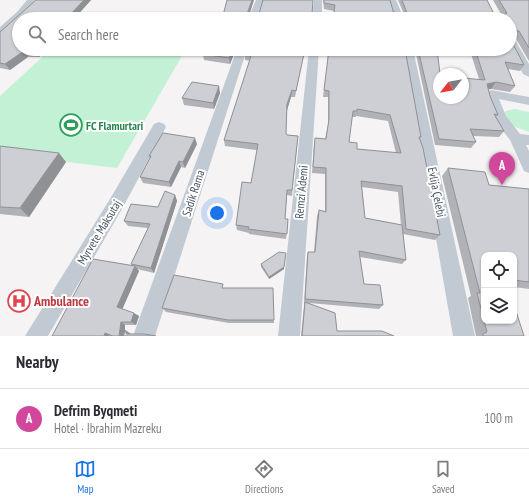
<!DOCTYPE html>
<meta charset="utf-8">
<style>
:root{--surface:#fff;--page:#f7f7f7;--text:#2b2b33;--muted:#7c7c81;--line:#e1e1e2;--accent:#1a73e8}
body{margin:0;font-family:"PT Sans Narrow",sans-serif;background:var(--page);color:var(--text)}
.controls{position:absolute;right:12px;bottom:12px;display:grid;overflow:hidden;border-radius:8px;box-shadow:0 1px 3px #0004}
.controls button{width:36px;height:36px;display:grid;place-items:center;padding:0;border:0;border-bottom:1px solid var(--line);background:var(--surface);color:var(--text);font:20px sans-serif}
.compass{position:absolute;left:433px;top:68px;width:36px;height:36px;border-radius:50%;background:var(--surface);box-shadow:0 1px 3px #0004;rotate:239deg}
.you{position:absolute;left:217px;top:213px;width:14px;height:14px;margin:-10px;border:3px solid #fff;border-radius:50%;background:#1a73e8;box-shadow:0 0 0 6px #1a73e833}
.badge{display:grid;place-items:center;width:26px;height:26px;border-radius:50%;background:var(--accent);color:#fff;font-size:13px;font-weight:700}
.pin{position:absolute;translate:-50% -33px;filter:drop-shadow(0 1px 2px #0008)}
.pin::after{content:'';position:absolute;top:21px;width:14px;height:12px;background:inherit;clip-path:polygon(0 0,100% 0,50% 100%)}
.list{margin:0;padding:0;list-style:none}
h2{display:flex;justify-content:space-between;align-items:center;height:52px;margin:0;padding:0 16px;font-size:17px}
h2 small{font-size:13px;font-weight:400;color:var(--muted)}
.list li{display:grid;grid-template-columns:26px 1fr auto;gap:12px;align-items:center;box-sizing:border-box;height:60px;padding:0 16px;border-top:1px solid var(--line)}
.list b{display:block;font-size:15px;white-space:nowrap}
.list p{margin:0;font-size:13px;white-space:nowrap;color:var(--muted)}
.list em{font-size:13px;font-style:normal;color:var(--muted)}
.icon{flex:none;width:22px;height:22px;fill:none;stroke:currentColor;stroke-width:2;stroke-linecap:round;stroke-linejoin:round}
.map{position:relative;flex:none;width:529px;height:336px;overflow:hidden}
.search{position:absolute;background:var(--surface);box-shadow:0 1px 3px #0004;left:12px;right:12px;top:12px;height:44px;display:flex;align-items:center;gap:10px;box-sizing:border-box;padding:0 14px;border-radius:22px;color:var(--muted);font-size:15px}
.sheet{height:112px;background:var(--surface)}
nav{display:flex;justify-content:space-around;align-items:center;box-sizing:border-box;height:56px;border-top:1px solid var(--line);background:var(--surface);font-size:11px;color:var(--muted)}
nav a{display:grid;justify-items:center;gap:2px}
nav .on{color:var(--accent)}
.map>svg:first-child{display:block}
.green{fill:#c3f1d5}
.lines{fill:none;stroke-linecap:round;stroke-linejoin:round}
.street{fill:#c1cad2;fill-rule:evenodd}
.wall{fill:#b0b2b7;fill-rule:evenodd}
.shaded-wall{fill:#909195}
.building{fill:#cdcfd5;stroke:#909195;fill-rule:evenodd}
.labels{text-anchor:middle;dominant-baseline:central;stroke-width:4;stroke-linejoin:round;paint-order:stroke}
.leisure-label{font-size:12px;font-weight:bold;fill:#27864d;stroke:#fff;text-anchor:start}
.street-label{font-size:12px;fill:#4a5661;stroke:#fff}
.near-health-label{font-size:14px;font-weight:bold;fill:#be3a42;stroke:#fff;text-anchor:start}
</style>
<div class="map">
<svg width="529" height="336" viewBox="0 0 529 336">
<rect width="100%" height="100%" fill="#f5f3f3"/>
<path class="green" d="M51 49H186L117 168 0 154V96Z
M515 109 529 112V132L510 125 504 114 506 111Z"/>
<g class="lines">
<path class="street" d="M27 0H35L23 16 3 34 0 35V27L17 12Z
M256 0H264L258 19H248Z
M314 0H322V19H312Z
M388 0H396L404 19H394Z
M510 37 514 38 529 64V77L523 74 510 49Z
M237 49H247L155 336H133Z
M309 49H319L300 336H278Z
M403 49H413L475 336H453Z
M491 90 529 97V105L499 99 506 116 520 134 529 135V145H526L529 151V173L524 171 510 140 493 118 485 94Z
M159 122 164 124 166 127 122 209 48 336H25L110 199 154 124Z"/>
</g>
<path class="wall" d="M36 0H91L74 19 19 49H46L39 57H28L10 70 0 68V32Z
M323 0H390L394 14H404L398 0H487L494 14H501L493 0H529V61L515 37H513V44L524 65 520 71 508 69 515 86 510 92 491 89H488L490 96 498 115 496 117 504 131 499 137 473 136 476 142 471 148 435 145 415 49H510L333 19 334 11 324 9ZM437 50 471 54 479 79 439 98Z
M236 49 230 64 204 60 203 54Z
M246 49H305L295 97H291L287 110 286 133 287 135 298 136 292 196 287 195 285 219H288L286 239 249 234V233L237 230 236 225 251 183 257 150 225 146 224 140 250 61 245 60V53Z
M329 49H405L421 137 420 139 440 235 435 240 403 234 406 260 402 264 360 257 364 284 383 305 379 309 309 303 337 331 394 336H301L304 306V303L307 257 308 252H314L317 216 319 210 325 211V174L312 173 314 144 315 138 325 139 328 125V97H323ZM356 116 388 121 396 153 357 149 349 142 352 117H356ZM362 187 398 192 401 225 365 218Z
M220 93 214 109 184 105 182 98Z
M197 144 185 168 181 167 171 187 143 183 140 177 150 158 149 156Z
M0 146 66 162 29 217 0 214Z
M448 168 489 185 529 189V289L514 287V255H484L524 336H476L468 298 471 296 442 176Z
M175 195 177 201 154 273 137 269 139 271 122 309 139 316 136 325H125V330L131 334 156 336H52L133 266 131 264 148 228 128 226 124 221 158 207Z
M261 264 284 269 269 279 261 267Z
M225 288 274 320V323H229L166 312 162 308Z"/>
<path class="shaded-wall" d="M84 0H91L74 19H66Z
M252 0H254L248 19 247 14Z
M37 49H46L39 57 35 51Z
M233 49H236L230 64 229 58Z
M24 51 28 57 10 70 5 64Z
M496 82 491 89 483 90 487 84Z
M219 86 220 93 214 109 213 103Z
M292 90 291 97 287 110V104Z
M195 138 197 144 185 168 183 162Z
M59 153 66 162 29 217 20 208Z
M179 161 181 167 171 187 169 182Z
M175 195 177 201 154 273 151 268Z
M135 266 139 271 122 310 117 307Z
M284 267V269L269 279V277Z
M134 313 139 316 136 325 131 322Z
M121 322 125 325V330L131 334 124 336H119Z
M105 333 110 336H104Z"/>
<path class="building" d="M36 0H84L66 19H19V49H37L35 51H24L5 64 0 63V32Z
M227 0H252L247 14H259L263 0H313L312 14 311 19H222Z
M324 0H390L394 14H407V13L402 0H487L494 14H506L507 13 499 0H529V48L519 31 513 30V44L524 65 505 62 515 86 496 82 487 84 490 96 498 115 494 114 504 131 470 129 476 142 439 139 418 49H437L440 74H439V98H463V78L485 80 475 49H510V19H333L335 5 324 3Z
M207 49H233L229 58 203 54Z
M246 49H305L296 91 292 90 287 104 286 133 287 135 298 136 292 190H287L285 219H288L287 234 248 229 249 227 236 225 242 182 251 183 258 144 224 140 251 56 245 53Z
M329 49H405L421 137H419L423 148 440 235 406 229 402 186 361 181 365 218 402 225 406 260 359 251 364 284 380 285 383 305 305 299 308 252H315L319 210 326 212V168L313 167 315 138 326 139 329 119V91L324 90ZM357 109 390 115 401 153 357 149V143L349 142 353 111H357Z
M192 82 219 86 213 103 182 98Z
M163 133 195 138 183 162 179 161 169 182 140 177 151 156H149Z
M0 146 59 153 20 208 0 207Z
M448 168 485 172 489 185 529 189V282L514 280V255H484V321H514V305L524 336H483V334L487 332 477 293H480Z
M165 191 175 195 151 268 131 264 150 224 124 221 131 204 158 207Z
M279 252 286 253 284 267 269 277 261 264Z
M93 259 135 266 117 307 134 313 131 322H121L119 336H113L105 333 104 336H52Z
M174 275 223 284 222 288H273L274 320H228L162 308Z
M305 302 335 313 337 331H382L394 336H302Z
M125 330 127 334H144L156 336H123Z"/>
<defs>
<g id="stadium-ring" transform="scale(1.15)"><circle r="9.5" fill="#fff" stroke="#2e9e5b" stroke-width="1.5"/><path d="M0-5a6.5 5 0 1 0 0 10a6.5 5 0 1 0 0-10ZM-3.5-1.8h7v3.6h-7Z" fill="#2e9e5b"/></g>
<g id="hospital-ring" transform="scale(1.15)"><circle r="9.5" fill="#fff" stroke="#e0444e" stroke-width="1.5"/><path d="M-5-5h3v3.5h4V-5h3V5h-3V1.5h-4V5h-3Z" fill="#e0444e"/></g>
</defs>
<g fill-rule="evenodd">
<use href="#stadium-ring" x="71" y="125"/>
<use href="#hospital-ring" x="19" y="301"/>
</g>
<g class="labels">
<g class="leisure-label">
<text x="86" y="125">FC Flamurtari</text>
</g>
<g class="street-label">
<text transform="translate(301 192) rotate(-85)">Remzi Ademi</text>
<text transform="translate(437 192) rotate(79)">Evlija Çelebi</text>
<text transform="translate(193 193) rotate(-72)">Sadik Rama</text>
<text transform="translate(99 232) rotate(-59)">Myrvete Maksutaj</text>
</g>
<g class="near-health-label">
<text x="34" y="301">Ambulance</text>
</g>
</g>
</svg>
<div class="controls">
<button><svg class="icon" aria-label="locate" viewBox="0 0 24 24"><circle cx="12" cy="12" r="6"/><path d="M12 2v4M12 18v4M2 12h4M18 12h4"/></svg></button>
<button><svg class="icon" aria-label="layers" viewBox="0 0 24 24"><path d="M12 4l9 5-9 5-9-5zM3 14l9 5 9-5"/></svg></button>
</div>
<svg class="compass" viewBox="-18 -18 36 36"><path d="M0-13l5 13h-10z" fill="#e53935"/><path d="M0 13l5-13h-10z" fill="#7c7c81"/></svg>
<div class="you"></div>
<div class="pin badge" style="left:502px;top:185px;background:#d1479c">A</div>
<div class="search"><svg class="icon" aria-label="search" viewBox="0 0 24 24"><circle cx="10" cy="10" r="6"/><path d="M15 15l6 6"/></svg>Search here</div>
</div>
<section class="sheet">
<h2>Nearby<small></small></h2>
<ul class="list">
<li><span class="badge" style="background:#d1479c">A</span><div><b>Defrim Byqmeti</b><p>Hotel · Ibrahim Mazreku</p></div><em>100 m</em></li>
</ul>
</section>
<nav>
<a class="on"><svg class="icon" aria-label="map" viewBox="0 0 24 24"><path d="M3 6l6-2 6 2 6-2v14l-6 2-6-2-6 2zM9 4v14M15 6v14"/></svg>Map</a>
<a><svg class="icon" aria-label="directions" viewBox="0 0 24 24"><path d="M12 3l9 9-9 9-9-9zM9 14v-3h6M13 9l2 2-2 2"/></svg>Directions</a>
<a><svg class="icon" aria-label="saved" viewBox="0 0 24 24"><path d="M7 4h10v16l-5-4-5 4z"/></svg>Saved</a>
</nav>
